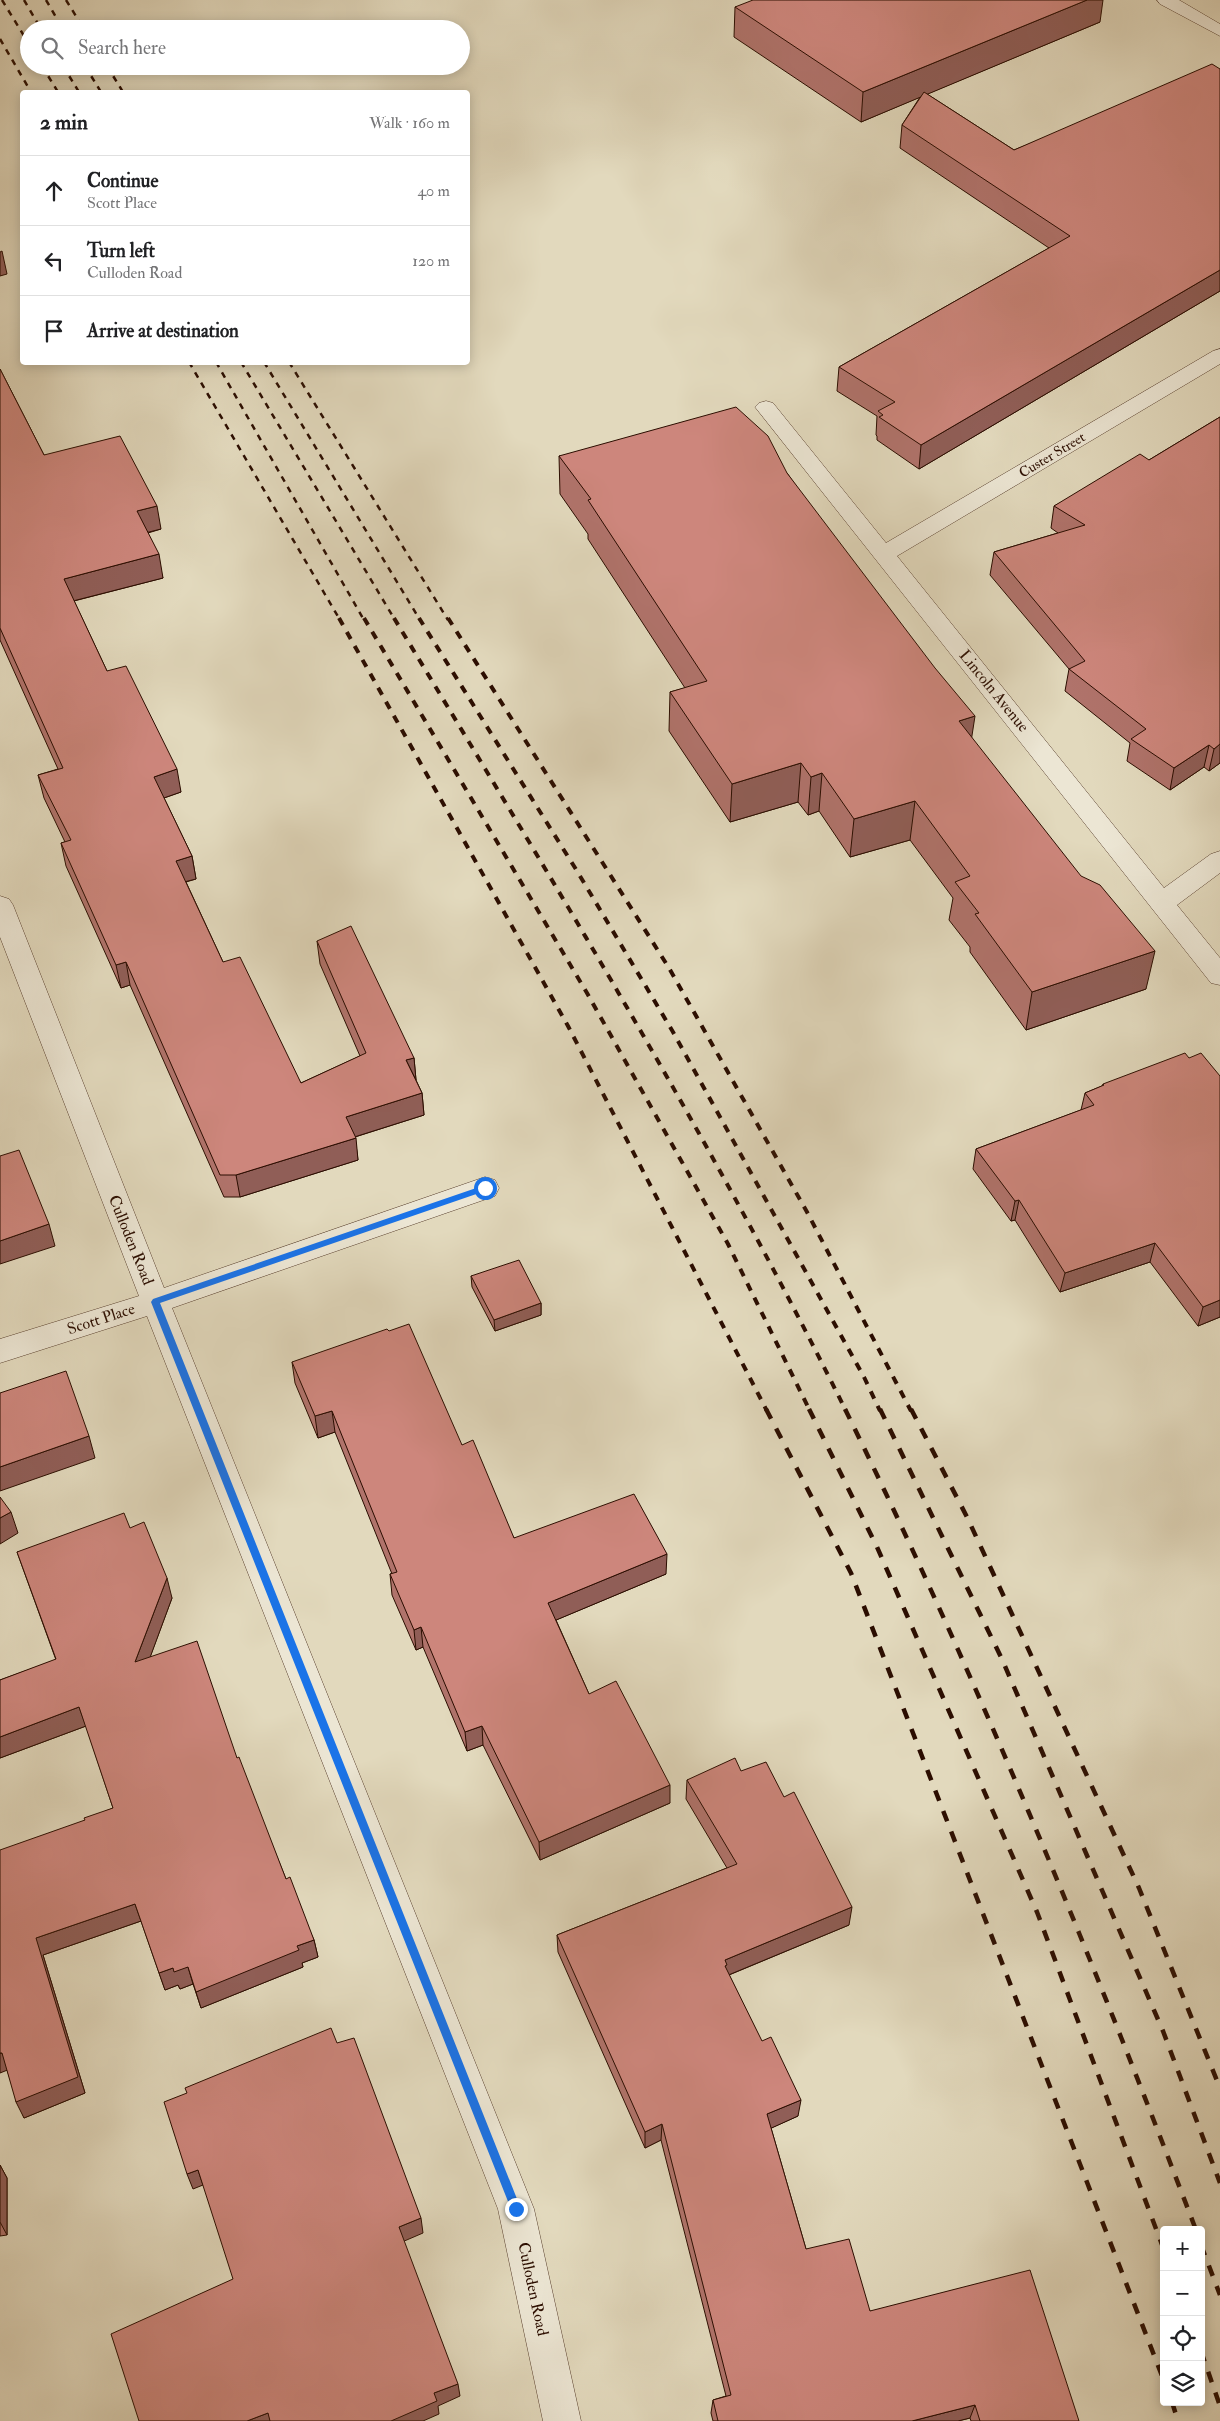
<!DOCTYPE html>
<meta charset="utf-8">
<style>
:root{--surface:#fff;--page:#f6f6f6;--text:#202124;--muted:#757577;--line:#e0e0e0}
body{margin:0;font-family:"IM FELL Double Pica",serif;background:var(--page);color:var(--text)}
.controls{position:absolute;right:15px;bottom:15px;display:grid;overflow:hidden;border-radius:5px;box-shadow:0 2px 12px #0003}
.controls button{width:45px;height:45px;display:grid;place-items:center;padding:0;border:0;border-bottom:1px solid var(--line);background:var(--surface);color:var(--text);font:25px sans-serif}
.stop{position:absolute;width:15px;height:15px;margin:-11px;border:4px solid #1a73e8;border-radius:50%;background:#fff}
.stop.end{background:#1a73e8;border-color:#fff;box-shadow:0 1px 5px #0008}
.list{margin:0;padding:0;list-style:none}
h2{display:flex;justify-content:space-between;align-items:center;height:65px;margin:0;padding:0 20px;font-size:21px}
h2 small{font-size:16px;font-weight:400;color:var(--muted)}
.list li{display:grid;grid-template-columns:32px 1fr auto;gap:15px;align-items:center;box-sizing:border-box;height:70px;padding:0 20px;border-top:1px solid var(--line)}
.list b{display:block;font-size:19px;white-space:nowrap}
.list p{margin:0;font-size:16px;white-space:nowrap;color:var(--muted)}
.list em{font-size:16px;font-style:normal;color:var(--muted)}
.icon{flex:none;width:28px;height:28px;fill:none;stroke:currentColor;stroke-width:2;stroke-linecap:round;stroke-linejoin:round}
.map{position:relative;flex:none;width:1220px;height:2421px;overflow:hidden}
.search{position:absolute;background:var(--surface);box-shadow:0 2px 12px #0003;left:20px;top:20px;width:450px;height:55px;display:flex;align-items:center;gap:12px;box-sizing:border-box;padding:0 18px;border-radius:28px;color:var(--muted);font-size:19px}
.panel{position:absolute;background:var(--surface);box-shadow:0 2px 12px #0003;left:20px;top:90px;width:450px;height:275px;border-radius:5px}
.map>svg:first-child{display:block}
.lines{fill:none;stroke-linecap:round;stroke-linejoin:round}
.minor-casing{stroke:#59402f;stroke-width:1}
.minor{fill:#ece6d4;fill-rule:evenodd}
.rail-far2{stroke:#2b0d00;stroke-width:2.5;stroke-dasharray:6 6;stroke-linecap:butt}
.rail-far1{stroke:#2b0d00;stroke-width:4;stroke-dasharray:8 8;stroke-linecap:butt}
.rail{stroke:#2b0d00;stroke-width:4.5;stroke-dasharray:11 11;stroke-linecap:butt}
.wall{fill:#b0736b;stroke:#2b0d00}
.shaded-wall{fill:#905e57;stroke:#2b0d00}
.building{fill:#cd867c;stroke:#2b0d00}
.route{fill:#1a73e8}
.labels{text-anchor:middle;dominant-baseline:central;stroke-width:4;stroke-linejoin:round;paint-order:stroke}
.far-street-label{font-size:14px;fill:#2b0d00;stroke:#ece6d4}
.street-label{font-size:16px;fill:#2b0d00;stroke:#ece6d4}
</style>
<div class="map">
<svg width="1220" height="2421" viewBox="0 0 1220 2421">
<rect width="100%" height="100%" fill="#e2d9bd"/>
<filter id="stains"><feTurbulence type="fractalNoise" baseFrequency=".004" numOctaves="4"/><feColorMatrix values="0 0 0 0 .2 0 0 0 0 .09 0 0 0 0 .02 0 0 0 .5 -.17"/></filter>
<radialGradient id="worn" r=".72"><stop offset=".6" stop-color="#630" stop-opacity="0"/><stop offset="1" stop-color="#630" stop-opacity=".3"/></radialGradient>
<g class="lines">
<g class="minor-casing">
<path id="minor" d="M1157 0H1179L1220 24V36L1160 4Z
M1220 349V364L897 556 1164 888 1211 854 1220 851V873L1177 905 1220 958V985L1211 983 755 407 759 403 766 401 773 403 886 543 1213 351Z
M0 896 9 899 13 905 164 1288 485 1177 495 1180 499 1188 495 1196 172 1308 534 2209 581 2421H543L498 2209 147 1316 0 1363V1339L139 1296 0 937Z"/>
</g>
<use href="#minor" class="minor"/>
<path class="rail-far2" d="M2 0 29 44
M24 0 41 29
M46 0 63 29
M66 0 84 29
M0 39 31 92
M42 66 58 92
M63 66 79 92
M85 66 101 92
M107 66 123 92
M189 362 340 620
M216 362 364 620
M241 362 395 620
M264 362 420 620
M289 362 448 620"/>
<path class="rail-far1" d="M339 618 568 1026 767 1411
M364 618 587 993 728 1244 810 1411
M394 618C551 878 711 1138 846 1411
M419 618 577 871 673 1032 864 1377 880 1411
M448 618 669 968 807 1212 911 1411"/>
<path class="rail" d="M766 1409 851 1573 1164 2381
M809 1409 877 1547 1037 1912 1164 2250
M845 1409C977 1677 1090 1952 1196 2230
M880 1409 1001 1657 1163 2031 1220 2183
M911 1409 967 1517 1139 1888 1220 2088
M1201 2245 1220 2295
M1201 2351 1220 2406
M1172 2402 1178 2421"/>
</g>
<path class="wall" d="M735 7 1100 22 927 94 1014 150 1220 69V291L919 469 877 440V436L876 435 877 416 837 391 839 367 1049 248 900 148 902 125 920 97 861 122 734 37Z
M0 369 44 455 161 529 148 533 163 578 74 601 107 671 181 792 164 798 192 856 196 879 186 882 223 962 301 1083 360 1056 320 964 317 941 414 1058 416 1080 422 1093 424 1115 355 1137 358 1160 240 1197H224L130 985 121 988 66 866 61 843 65 842 44 798 38 775 58 769 0 640Z
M1220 417V763L1209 771 1204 767 1170 790 1127 761 1130 743 1065 691 1069 669 990 575 994 552 1058 533 1051 528 1054 506 1149 460Z
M559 456 787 473 1146 989 1026 1030 970 952V947L949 920 953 898 910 840 850 857 819 811 808 815 798 802 730 822 669 731 670 692 685 688 588 539V534L560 494Z
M1103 1084 1220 1317 1198 1326 1150 1262 1060 1292 1015 1220 1011 1221 973 1169 976 1149 1081 1110 1085 1093 1102 1086Z
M471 1276 541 1303V1315L495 1331 472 1287Z
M292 1362 462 1445 514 1538 666 1574 556 1620 589 1694 670 1803 540 1860 483 1745 467 1751 423 1647 416 1650 392 1595 390 1574H392L335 1432 318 1438 295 1383Z
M130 1528 172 1598 150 1657 237 1758 286 1879 314 1940 318 1957 302 1963 303 1967 201 2008 193 1984 180 1989 178 1985 165 1990 141 1921 43 1955 85 2093 24 2118 7 2070 85 1820 113 1808 86 1726 0 1758V1680L56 1660 17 1552Z
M741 1771 849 1925 729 1975 798 2116 771 2128 806 2249 870 2311 1079 2421H971L970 2418 958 2421H713L711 2413 713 2400 726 2396 661 2140 645 2148 558 1952 557 1935 727 1868 686 1799 687 1780Z
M0 2165 7 2178V2235L0 2236Z"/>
<path class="shaded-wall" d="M1087 0H1103L1100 22 861 122 863 92Z
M2 251 7 274 0 276V252Z
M1220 270V291L919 469 921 445Z
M157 506 161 529 141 534 137 511Z
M159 554 163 578 69 602 64 579Z
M975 716 969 755 959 721Z
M1220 744V763L1209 771 1214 749Z
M1209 745 1204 767 1170 790 1174 768Z
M801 763 798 802 730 822 732 784Z
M177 769 181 792 158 800 154 777Z
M822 773 819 811 808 815 811 777Z
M915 801 910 840 850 857 854 819Z
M192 856 196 879 180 883 176 861Z
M1155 951 1146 989 1026 1030 1032 992Z
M126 962 130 985 121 988 116 965Z
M414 1058 416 1080 406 1060Z
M422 1093 424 1115 348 1139 346 1117Z
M356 1138 358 1160 240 1197 236 1175Z
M1019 1200 1015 1220 1011 1221 1015 1201Z
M49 1224 55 1246 0 1264V1241Z
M1155 1243 1150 1262 1060 1292 1065 1273Z
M1220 1300V1317L1198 1326 1203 1307Z
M541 1303V1315L495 1331 494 1320Z
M332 1411 335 1432 318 1438 315 1416Z
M89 1436 95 1458 0 1491V1467Z
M11 1512 18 1533 0 1544V1518Z
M667 1554 666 1574 549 1623 548 1603Z
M167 1578 172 1598 141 1682 135 1662Z
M421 1627 423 1647 416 1650 414 1630Z
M79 1707 86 1726 0 1758V1737Z
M482 1726 483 1745 467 1751 465 1732Z
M670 1785V1803L540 1860 539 1842Z
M135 1904 141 1921 43 1955 85 2093 24 2118 16 2102 36 1938Z
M852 1907 849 1925 726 1976V1983L725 1960Z
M314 1940 318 1957 302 1963 303 1967 201 2008 196 1992 297 1946Z
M188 1967 193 1984 180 1989 178 1985 165 1990 159 1973 173 1968Z
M0 2053H2L10 2069 0 2073Z
M801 2100 798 2116 765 2131 767 2114Z
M662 2124 661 2140 645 2148V2132Z
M0 2165 7 2178V2235L0 2222Z
M198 2170 203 2185 193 2189 187 2174Z
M421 2218 423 2233 402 2242 399 2227Z
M458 2384 460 2396 438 2406 439 2414 423 2421H391L434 2393Z
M975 2405 970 2418 958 2421H912Z
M268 2413 271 2421H247Z"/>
<path class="building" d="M753 0H1087L863 92 735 7Z
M1212 64 1220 69V270L921 445 879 417 883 415 878 411 895 402 839 367 1070 236 902 125 924 92 1014 150Z
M0 369 44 455 120 436 157 506 137 511 159 554 64 579 107 671 126 666 177 769 154 777 192 856 176 861 223 962 240 957 301 1083 366 1053 317 941 351 926 414 1058 406 1060 422 1093 346 1117 356 1138 236 1175H220L126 962 116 965 61 843 71 840 38 775 63 768 0 628Z
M736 407 768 436 787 473 935 668 975 716 959 721 1081 876 1100 885 1155 951 1032 992 975 914 979 913 955 882 970 876 915 801 854 819 822 773 811 777 801 763 732 784 670 692 707 681 588 500 591 499 559 456Z
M1220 417V744L1214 749 1209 745 1174 768 1131 739 1146 729 1069 669 1085 661 994 552 1085 525 1054 506 1140 454 1149 460Z
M1185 1053 1189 1058 1201 1053 1220 1076V1300L1203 1307 1155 1243 1065 1273 1019 1200 1015 1201 976 1149 1094 1105 1085 1093 1104 1085 1103 1084Z
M19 1150 49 1224 0 1241V1156Z
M519 1260 541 1303 494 1320 471 1276Z
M409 1324 462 1445 473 1440 514 1538 634 1494 667 1554 548 1603 589 1694 616 1681 670 1785 539 1842 482 1726 465 1732 421 1627 414 1630 390 1574 397 1572 332 1411 315 1416 292 1362 387 1329 389 1331Z
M66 1371 89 1436 0 1467V1393Z
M0 1497 11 1512 0 1518Z
M124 1513 130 1528 144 1522 167 1578 135 1662 197 1641 237 1758 239 1757 286 1879 290 1877 314 1940 297 1946 299 1950 196 1992 188 1967 174 1972 173 1968 159 1973 135 1904 36 1938 78 2077 16 2102 2 2053H0V1850L85 1820 84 1818 113 1808 79 1707 0 1737V1680L56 1659 17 1552Z
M735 1758 741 1771 766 1762 784 1797 794 1792 852 1907 725 1960 727 1965 725 1966 762 2041 771 2037 801 2100 767 2114 806 2249 849 2239 870 2311 1030 2270 1079 2421H980L975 2405 912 2421H718L713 2400 731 2395 662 2124 645 2132 557 1935 737 1864 687 1780Z
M331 2028 337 2043 354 2038 421 2218 399 2227 458 2384 434 2393 437 2401 391 2421H270L268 2413 247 2421H139L111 2334 233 2279 198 2170 187 2174 164 2102 187 2093 185 2088Z"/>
<path class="route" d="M485 1185 488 1186V1190L160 1303 521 2209 516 2214 511 2209 151 1302 153 1299Z"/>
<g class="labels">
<g class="far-street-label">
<text transform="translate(1052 455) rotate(-31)">Custer Street</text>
</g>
<g class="street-label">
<text transform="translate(994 691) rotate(51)">Lincoln Avenue</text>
<text transform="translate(131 1240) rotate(68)">Culloden Road</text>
<text transform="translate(101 1319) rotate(-18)">Scott Place</text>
<text transform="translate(533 2289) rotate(78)">Culloden Road</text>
</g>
</g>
<rect width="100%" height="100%" filter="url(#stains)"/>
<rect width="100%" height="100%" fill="url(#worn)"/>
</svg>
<div class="controls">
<button>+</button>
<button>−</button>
<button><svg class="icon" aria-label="locate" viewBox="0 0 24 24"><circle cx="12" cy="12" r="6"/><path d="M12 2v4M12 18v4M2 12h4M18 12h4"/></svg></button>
<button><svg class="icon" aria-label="layers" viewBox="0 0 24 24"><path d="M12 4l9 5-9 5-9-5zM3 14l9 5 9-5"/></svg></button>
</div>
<div class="stop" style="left:485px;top:1188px"></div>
<div class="stop end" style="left:516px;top:2209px"></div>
<div class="search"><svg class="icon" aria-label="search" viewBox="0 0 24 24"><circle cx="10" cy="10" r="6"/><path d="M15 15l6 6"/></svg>Search here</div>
<section class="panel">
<h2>2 min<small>Walk · 160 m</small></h2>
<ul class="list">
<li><svg class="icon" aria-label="ahead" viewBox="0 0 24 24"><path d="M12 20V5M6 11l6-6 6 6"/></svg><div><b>Continue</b><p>Scott Place</p></div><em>40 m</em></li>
<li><svg class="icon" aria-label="left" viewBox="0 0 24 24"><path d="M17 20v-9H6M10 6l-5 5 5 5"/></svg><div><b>Turn left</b><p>Culloden Road</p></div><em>120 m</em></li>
<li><svg class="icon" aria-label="arrive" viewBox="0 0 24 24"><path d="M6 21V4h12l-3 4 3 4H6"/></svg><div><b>Arrive at destination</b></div></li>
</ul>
</section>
</div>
